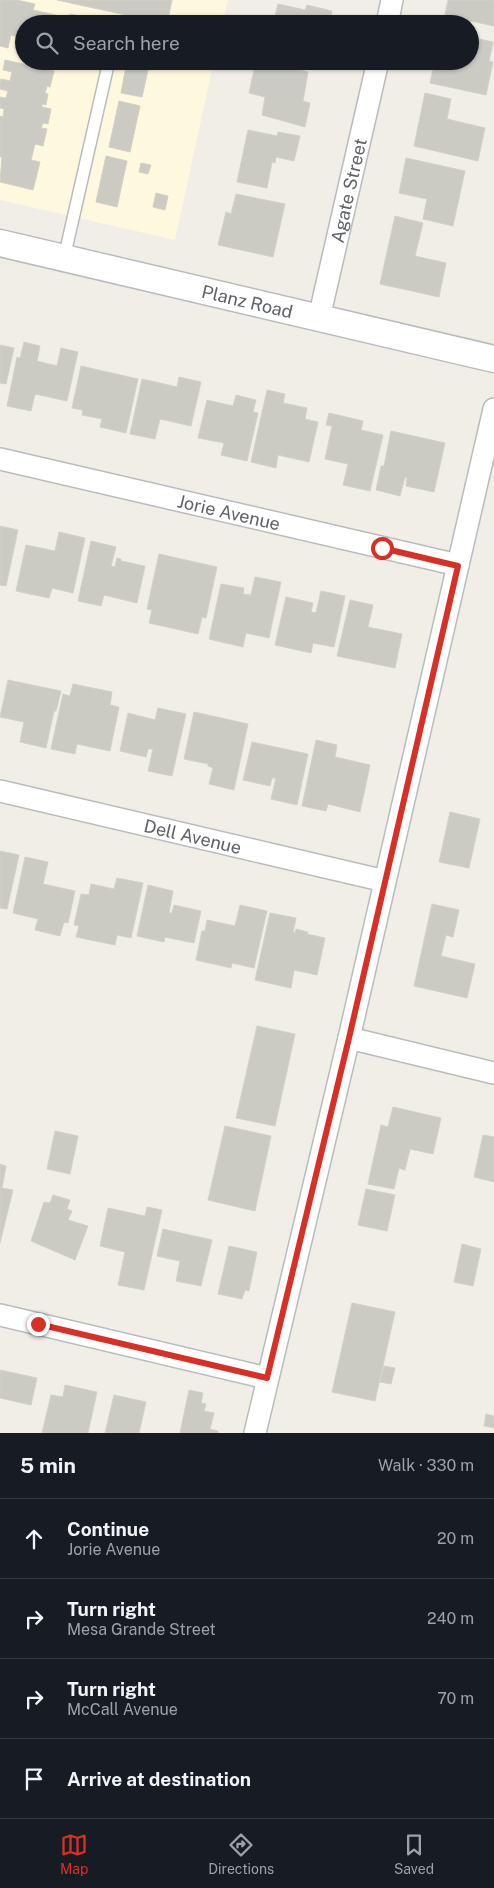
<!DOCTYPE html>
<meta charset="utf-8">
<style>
:root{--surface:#171b24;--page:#20242c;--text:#f1f3f6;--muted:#9ea1a6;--line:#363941;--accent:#d93025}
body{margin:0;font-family:"Public Sans",sans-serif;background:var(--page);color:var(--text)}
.stop{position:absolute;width:15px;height:15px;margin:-11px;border:4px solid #d93025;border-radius:50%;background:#fff}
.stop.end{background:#d93025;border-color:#fff;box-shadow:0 1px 5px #0008}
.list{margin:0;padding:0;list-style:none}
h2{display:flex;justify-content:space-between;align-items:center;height:65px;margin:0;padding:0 20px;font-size:21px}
h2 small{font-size:16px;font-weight:400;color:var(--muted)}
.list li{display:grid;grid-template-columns:32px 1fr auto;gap:15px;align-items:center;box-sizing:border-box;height:80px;padding:0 20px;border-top:1px solid var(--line)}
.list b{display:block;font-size:19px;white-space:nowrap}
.list p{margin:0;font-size:16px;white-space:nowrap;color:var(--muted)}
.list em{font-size:16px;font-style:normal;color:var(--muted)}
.icon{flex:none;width:28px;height:28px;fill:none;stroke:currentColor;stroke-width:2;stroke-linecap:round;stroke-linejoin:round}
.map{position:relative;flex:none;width:494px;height:1433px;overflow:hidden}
.search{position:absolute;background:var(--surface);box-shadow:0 1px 4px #0004;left:15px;right:15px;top:15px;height:55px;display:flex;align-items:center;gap:12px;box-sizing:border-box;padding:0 18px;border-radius:28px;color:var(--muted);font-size:19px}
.sheet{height:385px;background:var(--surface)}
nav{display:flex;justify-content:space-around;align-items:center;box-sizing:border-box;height:70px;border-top:1px solid var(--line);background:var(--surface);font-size:14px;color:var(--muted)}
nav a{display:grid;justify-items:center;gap:2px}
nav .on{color:var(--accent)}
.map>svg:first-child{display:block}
.commercial{fill:#fdf8de}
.building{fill:#cbcac3;stroke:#d4d1c5}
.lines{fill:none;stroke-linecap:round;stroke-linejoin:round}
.service-casing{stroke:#b9bbbf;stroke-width:14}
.minor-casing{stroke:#b9bbbf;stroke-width:24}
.tertiary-casing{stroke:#b9bbbf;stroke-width:29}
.service{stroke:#fff;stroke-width:11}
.minor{stroke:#fff;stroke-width:21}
.tertiary{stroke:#fff;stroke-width:26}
.route{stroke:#d93025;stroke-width:6}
.labels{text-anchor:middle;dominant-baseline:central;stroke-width:4;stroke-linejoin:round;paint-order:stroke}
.street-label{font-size:18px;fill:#5e6166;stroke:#fff}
</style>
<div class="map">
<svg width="494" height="1433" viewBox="0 0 494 1433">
<rect width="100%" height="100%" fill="#f0eee7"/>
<path class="commercial" d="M0 0H228L222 24H24V61H214L175 240 0 200Z"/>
<path class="building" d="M0 0H17L35 4 33 10 69 18 70 14 105 21 104 24H24V38L11 35 8 48 0 46Z
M57 0H172L167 24Z
M448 0H494V26L471 21 470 25 444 19Z
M278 4 305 10 307 5 332 11 329 24H273Z
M470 37 493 42 489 61 493 62 486 95 430 83 435 61H470Z
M5 60 54 71 50 87 47 86 45 93 48 94 46 105 42 104V107L51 109 48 124 43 123 41 128 47 129 43 146 35 144 31 160 40 162 33 190 0 182 2 157H0V116L3 117 4 109 0 108V97L6 98 8 91 0 89V83L1 79 10 81 12 72 3 70Z
M127 61H150L142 97 121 93Z
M256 61 308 72 303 101 310 103 305 127 262 115 265 97 249 93Z
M425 93 451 99 447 119 485 128 478 161 414 146Z
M119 101 140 106 130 152 109 147Z
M248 130 277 136 278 132 300 136 294 161 276 157 275 163 272 162 267 188 237 182Z
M106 156 127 161 117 207 96 202Z
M406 158 465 171 453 226 423 219 427 199 399 193Z
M141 163 151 165 148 174 139 172Z
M156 193 168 196 165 210 153 207Z
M236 194 285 204 273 257 218 245 226 212 231 214Z
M395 216 423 223 415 256 446 263 439 297 380 284Z
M24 342 40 346 37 361 57 366 61 348 78 352 67 401 35 394 31 411 7 406 17 357 20 358Z
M0 345 14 348 6 384 0 383Z
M81 366 138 379 126 433 100 427 102 419 82 415 83 410 72 408Z
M179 377 201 382 191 426 160 419 155 439 130 434 142 379 177 387Z
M267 390 285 394 283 403 307 408 305 419 318 422 309 462 278 455 276 468 251 462Z
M236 395 256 400 253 412 258 413 247 461 221 455 224 443 198 438 207 400 233 406Z
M329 413 363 421 361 430 383 435 370 491 343 485 348 464 325 459 332 426 326 425Z
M391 431 445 443 434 492 406 486 407 478 405 477 400 496 376 490 381 466H384Z
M0 526 18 530 6 586 0 585Z
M59 532 85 538 73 593 52 588 49 598 16 591 26 545 55 551Z
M91 541 116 547 111 566 115 567 117 558 121 559V561L145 566 137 603 104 595 101 606 78 601Z
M159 554 217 567 206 618 202 617 198 634 149 623 152 610 147 609Z
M255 577 281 582 269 638 246 633 243 647 209 639 221 584 244 588 243 594 251 595Z
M321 591 345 596 334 647 313 643 311 653 275 645 286 597 313 603 311 612 316 613Z
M350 600 373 605 368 627 402 634 395 668 337 656Z
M8 680 61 691 56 711H54L46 748 20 742 24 722 0 717Z
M73 684 112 692 110 705 119 707 110 751 77 744 75 754 51 749 63 694 70 696Z
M158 708 186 714 172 776 148 771 153 749H148L146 757 120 751 128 713 155 720Z
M194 712 248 724 234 790 209 784 213 768 208 766V764L184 759Z
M316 740 337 745 335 757 370 765 360 812 328 804 326 811 302 806Z
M252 742 308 754 297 805 271 799 276 778H272L270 786 243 780Z
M450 812 480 819 469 868 439 862Z
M0 851 19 855 7 909 0 908Z
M25 857 48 862 43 884 75 891 68 923 64 922 60 936 35 930 38 919 13 913Z
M117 878 143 883 131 938 117 935 115 945 76 937 79 926 74 925 81 894 89 895 91 884 114 889Z
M148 885 173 891 169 913H172L174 905 201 911 194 943 165 937 164 942 137 936Z
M432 904 459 910 453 937 446 935 441 956 475 964 467 998 414 986Z
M240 905 267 911 254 968 232 963 231 968 196 960 202 931H205L207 920 235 926Z
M270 913 296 918 293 932 295 933 296 929 308 932 307 934 325 938 317 975 294 970 291 988 255 980Z
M257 1026 295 1034 275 1126 236 1118Z
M393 1107 441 1118 433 1154 410 1149 405 1170 399 1168 394 1189 368 1184 381 1125 388 1127Z
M225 1126 271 1136 255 1211 208 1200Z
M55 1131 78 1136 70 1174 47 1169Z
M483 1135 494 1137V1182L474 1177Z
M0 1164 6 1166 2 1188 13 1190 0 1243Z
M366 1189 395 1195 387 1231 358 1225Z
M53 1195 70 1200 67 1209 72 1211 68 1220 88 1226 75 1260 31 1241 44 1202 50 1203Z
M147 1207 162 1210 144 1290 118 1285 125 1252 100 1246 108 1208 145 1216Z
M163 1229 212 1240 201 1286 176 1281 180 1261 157 1256Z
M462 1244 481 1249 473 1286 454 1282Z
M229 1246 257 1252 249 1291 245 1290 242 1299 218 1294Z
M352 1303 395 1312 375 1401 332 1392Z
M384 1366 395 1368 391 1384 380 1382Z
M0 1370 37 1378 31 1405 0 1398Z
M65 1385 97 1392 88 1433H42L51 1395 63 1397Z
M189 1390 203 1393 201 1403 206 1404 204 1411 214 1413 210 1429 218 1431V1433H180Z
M114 1395 146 1402 139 1433H105Z
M486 1414 494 1416V1428L484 1426Z"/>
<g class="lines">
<g class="service-casing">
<path id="service" d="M64 258 109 61"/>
</g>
<g class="minor-casing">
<g id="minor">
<path d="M387 24 392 0"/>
<path id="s1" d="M319 318 378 61"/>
<path id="s2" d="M0 459 458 565"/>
<path id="s3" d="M0 791 385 881"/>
<path d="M349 1038 494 1073"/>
<path d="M0 1315 267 1378"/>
<path d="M255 1433 349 1038 494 409"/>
</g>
</g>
<g class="tertiary-casing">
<g id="tertiary">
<path id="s4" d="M0 243 494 359"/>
</g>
</g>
<use href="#service" class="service"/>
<use href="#minor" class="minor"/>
<use href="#tertiary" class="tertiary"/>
</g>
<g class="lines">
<path class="route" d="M38 1324 267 1378 349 1038 458 566 382 548"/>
</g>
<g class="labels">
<g class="street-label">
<text stroke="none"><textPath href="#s1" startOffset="131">Agate Street</textPath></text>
<text stroke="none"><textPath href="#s4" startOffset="254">Planz Road</textPath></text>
<text stroke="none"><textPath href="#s2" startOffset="235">Jorie Avenue</textPath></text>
<text stroke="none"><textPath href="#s3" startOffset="198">Dell Avenue</textPath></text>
</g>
</g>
</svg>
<div class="stop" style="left:382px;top:548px"></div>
<div class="stop end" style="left:38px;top:1324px"></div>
<div class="search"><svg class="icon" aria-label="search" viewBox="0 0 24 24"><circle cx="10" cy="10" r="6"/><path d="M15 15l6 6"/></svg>Search here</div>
</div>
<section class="sheet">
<h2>5 min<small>Walk · 330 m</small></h2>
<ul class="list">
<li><svg class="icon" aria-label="ahead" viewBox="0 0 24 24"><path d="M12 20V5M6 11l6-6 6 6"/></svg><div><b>Continue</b><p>Jorie Avenue</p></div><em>20 m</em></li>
<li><svg class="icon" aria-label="right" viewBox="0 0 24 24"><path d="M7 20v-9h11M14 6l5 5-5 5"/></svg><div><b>Turn right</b><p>Mesa Grande Street</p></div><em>240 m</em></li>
<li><svg class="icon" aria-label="right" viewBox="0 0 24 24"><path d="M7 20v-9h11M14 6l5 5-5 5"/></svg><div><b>Turn right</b><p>McCall Avenue</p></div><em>70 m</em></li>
<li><svg class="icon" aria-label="arrive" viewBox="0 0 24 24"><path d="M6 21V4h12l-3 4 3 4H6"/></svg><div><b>Arrive at destination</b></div></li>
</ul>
</section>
<nav>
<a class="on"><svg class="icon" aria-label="map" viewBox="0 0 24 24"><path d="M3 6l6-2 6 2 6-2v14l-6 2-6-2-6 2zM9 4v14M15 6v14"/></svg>Map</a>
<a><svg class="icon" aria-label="directions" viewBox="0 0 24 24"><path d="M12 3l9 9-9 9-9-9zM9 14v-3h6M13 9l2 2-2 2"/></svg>Directions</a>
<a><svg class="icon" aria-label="saved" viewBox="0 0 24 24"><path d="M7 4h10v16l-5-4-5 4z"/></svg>Saved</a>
</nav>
